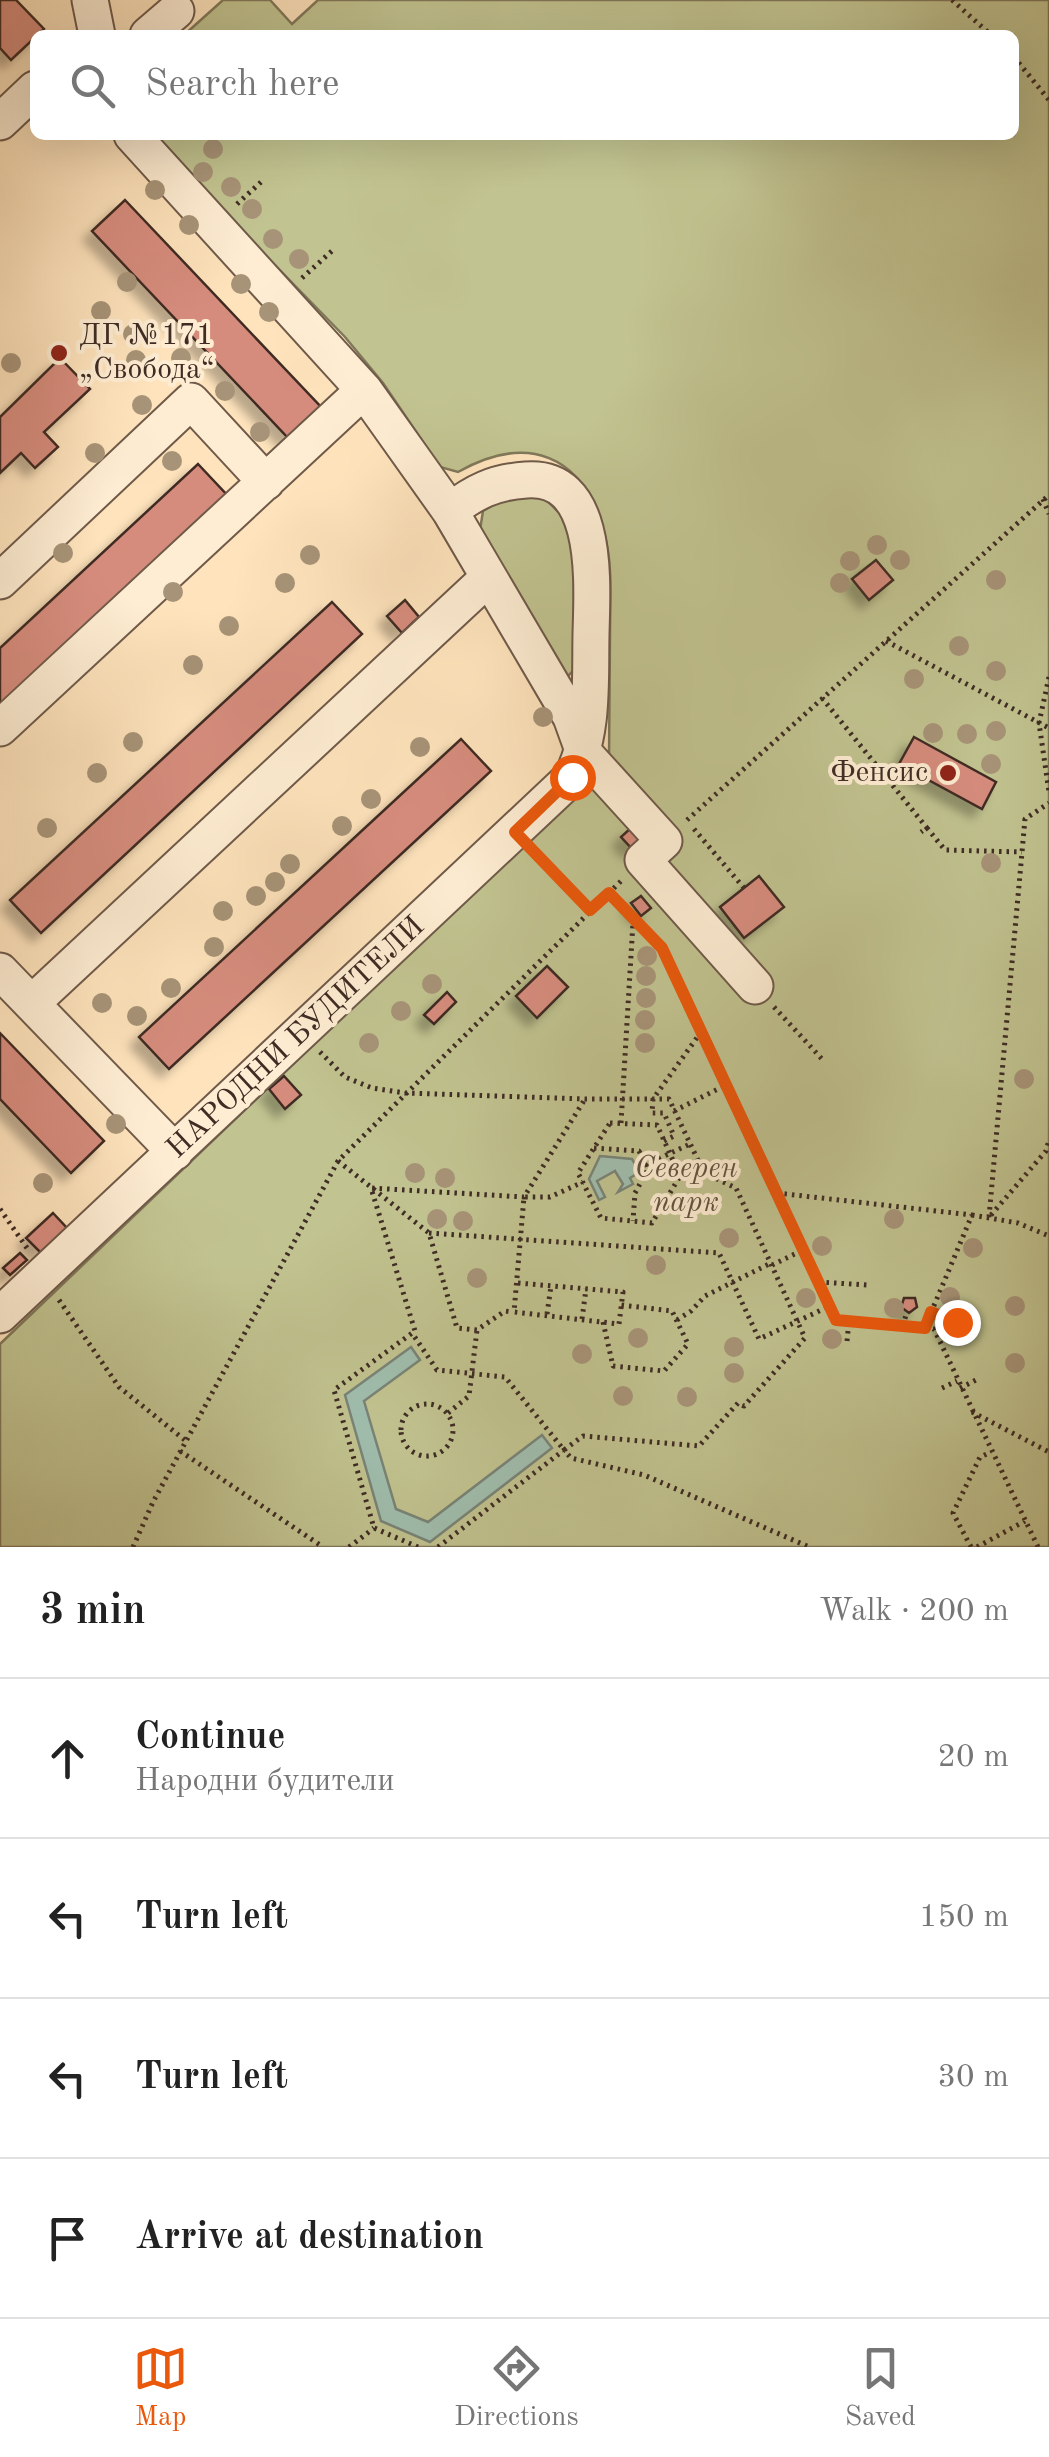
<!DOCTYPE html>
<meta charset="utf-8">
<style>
:root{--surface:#fff;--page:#f6f6f6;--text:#222;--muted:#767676;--line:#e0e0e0;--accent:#ea580c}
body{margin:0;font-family:"Old Standard TT",serif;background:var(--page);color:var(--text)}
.stop{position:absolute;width:30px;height:30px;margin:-22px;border:8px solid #ea580c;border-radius:50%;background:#fff}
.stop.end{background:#ea580c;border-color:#fff;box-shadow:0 2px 10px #0008}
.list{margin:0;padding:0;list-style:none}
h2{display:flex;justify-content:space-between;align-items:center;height:130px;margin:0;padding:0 40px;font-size:42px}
h2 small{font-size:32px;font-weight:400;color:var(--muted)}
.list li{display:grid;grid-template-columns:65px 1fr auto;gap:30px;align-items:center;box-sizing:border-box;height:160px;padding:0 40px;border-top:2px solid var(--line)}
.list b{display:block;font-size:38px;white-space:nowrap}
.list p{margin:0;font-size:32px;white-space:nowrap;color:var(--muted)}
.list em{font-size:32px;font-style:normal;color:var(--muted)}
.icon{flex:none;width:55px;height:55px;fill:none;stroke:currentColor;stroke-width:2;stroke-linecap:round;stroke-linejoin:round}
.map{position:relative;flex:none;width:1049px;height:1547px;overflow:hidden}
.search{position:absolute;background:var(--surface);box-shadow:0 10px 40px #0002;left:30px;right:30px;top:30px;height:110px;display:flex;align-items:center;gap:25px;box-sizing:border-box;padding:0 35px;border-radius:15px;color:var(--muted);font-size:38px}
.sheet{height:770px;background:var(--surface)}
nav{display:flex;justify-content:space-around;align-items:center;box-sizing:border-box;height:140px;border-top:2px solid var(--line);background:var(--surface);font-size:28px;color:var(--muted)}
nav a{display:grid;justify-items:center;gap:5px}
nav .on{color:var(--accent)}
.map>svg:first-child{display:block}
.green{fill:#c1c390;stroke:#80785a;stroke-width:2.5}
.water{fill:#a0beae;stroke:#798477;stroke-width:2.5}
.building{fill:#d68c7d;stroke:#3f2c24;stroke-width:2.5;filter:url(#shadow)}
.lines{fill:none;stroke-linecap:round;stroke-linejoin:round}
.minor-casing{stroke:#6f5a4a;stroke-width:39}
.path{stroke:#3f2c24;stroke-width:5;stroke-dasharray:2.5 5;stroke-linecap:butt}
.minor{stroke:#feedd3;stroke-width:35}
.tree{fill:#a79377}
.route{stroke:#ea580c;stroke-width:12}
.poi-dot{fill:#8f2418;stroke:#feedd3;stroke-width:4}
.labels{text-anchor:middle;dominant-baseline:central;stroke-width:8;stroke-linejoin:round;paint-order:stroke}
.poi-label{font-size:30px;fill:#3f2c24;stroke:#feedd3;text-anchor:start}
.street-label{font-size:30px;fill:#3f2c24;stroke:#feedd3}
.park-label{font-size:30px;font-style:italic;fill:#60523f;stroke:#feedd3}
</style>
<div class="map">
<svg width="1049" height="1547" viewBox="0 0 1049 1547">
<defs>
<filter id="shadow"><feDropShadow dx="-9" dy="9" stdDeviation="5" flood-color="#0004"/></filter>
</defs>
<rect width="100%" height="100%" fill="#fee3bc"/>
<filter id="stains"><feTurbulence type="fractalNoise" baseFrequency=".002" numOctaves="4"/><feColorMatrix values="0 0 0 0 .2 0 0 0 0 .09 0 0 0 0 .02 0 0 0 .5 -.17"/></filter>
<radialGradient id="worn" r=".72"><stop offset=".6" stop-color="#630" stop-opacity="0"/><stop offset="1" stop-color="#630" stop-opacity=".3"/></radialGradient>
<path class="green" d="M223 0H270L292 24 318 0H1049V1547H0V1344L609 762C609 719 610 675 610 632 610 599 613 564 604 532 583 454 527 433 458 472L440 467 383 383 345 337 224 213 156 135H1014V35H184Z
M543 496 561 515 574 549V670L566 678 480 530 483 511 507 497Z"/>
<path class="water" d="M600 1156 632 1159 640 1172 630 1178 633 1184 618 1192 623 1184 615 1171 597 1181 605 1197 599 1200 589 1179Z
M411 1347 420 1360 364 1401 396 1509 428 1522 542 1435 552 1448 430 1542 381 1521 345 1395Z"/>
<path class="building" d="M0 0H16L44 29 11 60 0 48Z
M125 200 322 408 289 439 92 231Z
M60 358 90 389 44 432 58 447 35 468 21 453 0 473V417Z
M198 464 228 496 0 708V648Z
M876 560 893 580 869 600 852 579Z
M405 600 419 617 402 633 387 616Z
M332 602 362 634 41 933 10 900Z
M914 737 996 782 982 809 899 764Z
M461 739 491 771 169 1069 139 1037Z
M633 826 645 839 633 850 621 837Z
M759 876 784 907 744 938 720 907Z
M641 896 651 908 641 916 631 903Z
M547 966 568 987 537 1018 516 996Z
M447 992 456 1002 434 1024 424 1015Z
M0 1033 104 1141 71 1173 0 1099Z
M284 1076 301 1095 285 1109 269 1089Z
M53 1213 67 1228 41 1253 26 1238Z
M20 1253 27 1260 10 1275 3 1268Z
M904 1298H915L917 1307 909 1313 901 1307Z"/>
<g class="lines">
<g class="minor-casing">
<path id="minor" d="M90 0 97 35
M148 35 176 11
M0 122 35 89
M132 135 364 390 450 511 571 717 584 753 664 841 643 860 755 986
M0 581 191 401 266 482
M0 728 364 390
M0 971 175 1152
M32 1003 487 579
M0 1315 572 777C594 732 590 684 591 634 592 586 601 474 526 480 494 482 474 492 450 511"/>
</g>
<path class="path" d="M952 0 991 35
M1014 57 1049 100
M237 204 261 182
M302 278 333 250
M1043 499 1049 514
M886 641 1049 728
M1049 677 1039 723 1049 792
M822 698 927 828 921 832
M687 820 1049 495
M927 828 945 850 1022 852
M694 829 744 888
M533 851 590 910
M609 893 633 922 663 948 836 1320 934 1329 1038 1547
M774 1007 822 1059
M320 1052 345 1077 372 1088 405 1093 585 1099H669L704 1173 736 1188 805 1338 744 1406 738 1403 699 1446 583 1436 564 1450 505 1377 437 1370 412 1333
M674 1111 726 1085
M610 1123 657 1125 680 1176 652 1223 601 1218 578 1173Z
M621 1123 633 922
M664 1141 674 1136 664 1113H652L653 1099 701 1032
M594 1148 639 1151 648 1169 635 1193 633 1221
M338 1161 429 1233 457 1328 477 1330 505 1311 513 1312
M645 1165 690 1144
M777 1193 972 1215 925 1327
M0 1209 27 1248
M972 1215 1018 1223 1049 1236
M991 1215 1046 1151 1049 1140
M989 1217 1025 819 1049 803
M429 1233 719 1253 759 1339 830 1306
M772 1265 803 1250
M819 1282 867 1285
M518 1283 623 1292 619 1324 514 1312 524 1197H550L583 1182
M59 1300 119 1387 186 1441
M931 1312 957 1322
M547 1314 551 1286
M582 1319 586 1289
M677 1320 691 1311 705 1296 771 1263
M603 1322 613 1366 664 1371 688 1344 672 1311 621 1305
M903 1326 907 1311
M847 1341 849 1321
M942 1388 957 1381
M960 1388 978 1379
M401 1430a26 26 0 1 1 52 0a26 26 0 1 1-52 0Z
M972 1412 1049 1452
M448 1413 469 1396 477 1330
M180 1451 323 1547
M133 1547 153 1502 338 1161 622 880
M349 1547 374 1528
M418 1547 374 1528 334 1390 415 1331 371 1188 524 1197 585 1099
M438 1547 564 1450 571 1458 644 1475 809 1547
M971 1547 953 1513 980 1457 991 1452
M977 1547 1025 1521"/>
<use href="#minor" class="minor"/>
</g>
<g class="tree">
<circle cx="213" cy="149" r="10"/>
<circle cx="203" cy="172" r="10"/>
<circle cx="231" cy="187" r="10"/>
<circle cx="155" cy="190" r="10"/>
<circle cx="252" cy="209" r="10"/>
<circle cx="189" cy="225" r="10"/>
<circle cx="273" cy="239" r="10"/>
<circle cx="299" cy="259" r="10"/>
<circle cx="127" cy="282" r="10"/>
<circle cx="241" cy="284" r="10"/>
<circle cx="101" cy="311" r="10"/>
<circle cx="269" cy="312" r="10"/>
<circle cx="133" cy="334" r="10"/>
<circle cx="181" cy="358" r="10"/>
<circle cx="136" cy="360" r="10"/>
<circle cx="11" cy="363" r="10"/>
<circle cx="225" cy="391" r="10"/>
<circle cx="142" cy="405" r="10"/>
<circle cx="260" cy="432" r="10"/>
<circle cx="95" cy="453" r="10"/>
<circle cx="172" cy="461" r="10"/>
<circle cx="877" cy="545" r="10"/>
<circle cx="63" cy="553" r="10"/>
<circle cx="310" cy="555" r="10"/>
<circle cx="900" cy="560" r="10"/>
<circle cx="850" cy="561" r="10"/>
<circle cx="996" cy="580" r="10"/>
<circle cx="285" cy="583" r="10"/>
<circle cx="840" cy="583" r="10"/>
<circle cx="173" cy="592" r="10"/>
<circle cx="229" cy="626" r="10"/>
<circle cx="959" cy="646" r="10"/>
<circle cx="193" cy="665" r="10"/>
<circle cx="996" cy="671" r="10"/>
<circle cx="914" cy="679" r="10"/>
<circle cx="543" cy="717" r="10"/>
<circle cx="996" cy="731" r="10"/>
<circle cx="933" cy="733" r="10"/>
<circle cx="967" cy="734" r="10"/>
<circle cx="133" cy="742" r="10"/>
<circle cx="420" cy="747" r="10"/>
<circle cx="991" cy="764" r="10"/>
<circle cx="97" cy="773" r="10"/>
<circle cx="371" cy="799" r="10"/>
<circle cx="342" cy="826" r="10"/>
<circle cx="47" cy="828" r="10"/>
<circle cx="991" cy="863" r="10"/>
<circle cx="290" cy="864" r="10"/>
<circle cx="275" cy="882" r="10"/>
<circle cx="256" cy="896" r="10"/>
<circle cx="223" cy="911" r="10"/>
<circle cx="214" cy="947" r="10"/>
<circle cx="647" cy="956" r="10"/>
<circle cx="646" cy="976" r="10"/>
<circle cx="432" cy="984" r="10"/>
<circle cx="171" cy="988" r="10"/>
<circle cx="646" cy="998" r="10"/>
<circle cx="102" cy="1003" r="10"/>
<circle cx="401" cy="1011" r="10"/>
<circle cx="137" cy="1016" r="10"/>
<circle cx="645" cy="1020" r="10"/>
<circle cx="369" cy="1043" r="10"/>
<circle cx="645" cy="1043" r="10"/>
<circle cx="1024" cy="1079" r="10"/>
<circle cx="116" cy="1124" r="10"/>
<circle cx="415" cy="1173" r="10"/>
<circle cx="445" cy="1178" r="10"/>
<circle cx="43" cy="1183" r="10"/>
<circle cx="707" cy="1204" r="10"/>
<circle cx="437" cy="1219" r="10"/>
<circle cx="894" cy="1219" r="10"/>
<circle cx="463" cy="1221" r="10"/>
<circle cx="729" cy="1238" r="10"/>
<circle cx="822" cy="1246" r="10"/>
<circle cx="973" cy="1248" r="10"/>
<circle cx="656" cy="1265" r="10"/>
<circle cx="477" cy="1278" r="10"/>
<circle cx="950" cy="1297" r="10"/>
<circle cx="806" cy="1298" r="10"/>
<circle cx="1015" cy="1306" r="10"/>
<circle cx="894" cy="1308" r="10"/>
<circle cx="638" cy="1338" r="10"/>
<circle cx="832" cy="1339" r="10"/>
<circle cx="734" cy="1347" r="10"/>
<circle cx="582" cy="1354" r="10"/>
<circle cx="1015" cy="1363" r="10"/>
<circle cx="734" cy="1373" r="10"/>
<circle cx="623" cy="1396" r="10"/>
<circle cx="687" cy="1397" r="10"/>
</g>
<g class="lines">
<path class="route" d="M572 777 515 832 590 910 609 893 662 948 836 1320 925 1328 931 1312 957 1322"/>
</g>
<g class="poi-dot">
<circle cx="59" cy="353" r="10"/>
<circle cx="948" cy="773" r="10"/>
</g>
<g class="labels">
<g class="poi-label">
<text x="79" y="336">ДГ №171<tspan x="79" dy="34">„Свобода“</tspan></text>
<text x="928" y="773" text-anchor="end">Фенсис</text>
</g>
<g class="street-label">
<text transform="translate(296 1038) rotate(-43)">НАРОДНИ БУДИТЕЛИ</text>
</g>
<g class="park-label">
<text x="686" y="1169">Северен<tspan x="686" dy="34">парк</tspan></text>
</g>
</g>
<rect width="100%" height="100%" filter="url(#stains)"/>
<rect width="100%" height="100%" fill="url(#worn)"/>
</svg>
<div class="stop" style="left:572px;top:777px"></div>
<div class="stop end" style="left:957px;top:1322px"></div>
<div class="search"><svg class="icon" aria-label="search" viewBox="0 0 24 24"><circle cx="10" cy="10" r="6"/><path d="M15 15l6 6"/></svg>Search here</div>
</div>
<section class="sheet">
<h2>3 min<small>Walk · 200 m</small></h2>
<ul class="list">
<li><svg class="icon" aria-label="ahead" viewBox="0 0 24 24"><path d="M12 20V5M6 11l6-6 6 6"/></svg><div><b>Continue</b><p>Народни будители</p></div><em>20 m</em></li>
<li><svg class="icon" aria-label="left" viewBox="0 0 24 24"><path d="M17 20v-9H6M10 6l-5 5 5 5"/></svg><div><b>Turn left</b></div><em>150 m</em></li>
<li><svg class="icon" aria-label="left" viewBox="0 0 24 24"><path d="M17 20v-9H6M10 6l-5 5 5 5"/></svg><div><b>Turn left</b></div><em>30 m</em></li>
<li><svg class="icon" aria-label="arrive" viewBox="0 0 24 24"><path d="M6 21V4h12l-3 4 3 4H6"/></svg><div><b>Arrive at destination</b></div></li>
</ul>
</section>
<nav>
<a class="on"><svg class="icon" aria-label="map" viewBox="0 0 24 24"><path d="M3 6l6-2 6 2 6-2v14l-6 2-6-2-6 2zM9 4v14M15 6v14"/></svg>Map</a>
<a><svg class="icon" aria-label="directions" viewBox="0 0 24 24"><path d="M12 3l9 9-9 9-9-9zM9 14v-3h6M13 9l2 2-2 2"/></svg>Directions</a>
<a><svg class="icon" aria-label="saved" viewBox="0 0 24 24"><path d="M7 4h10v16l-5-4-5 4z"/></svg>Saved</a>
</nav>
